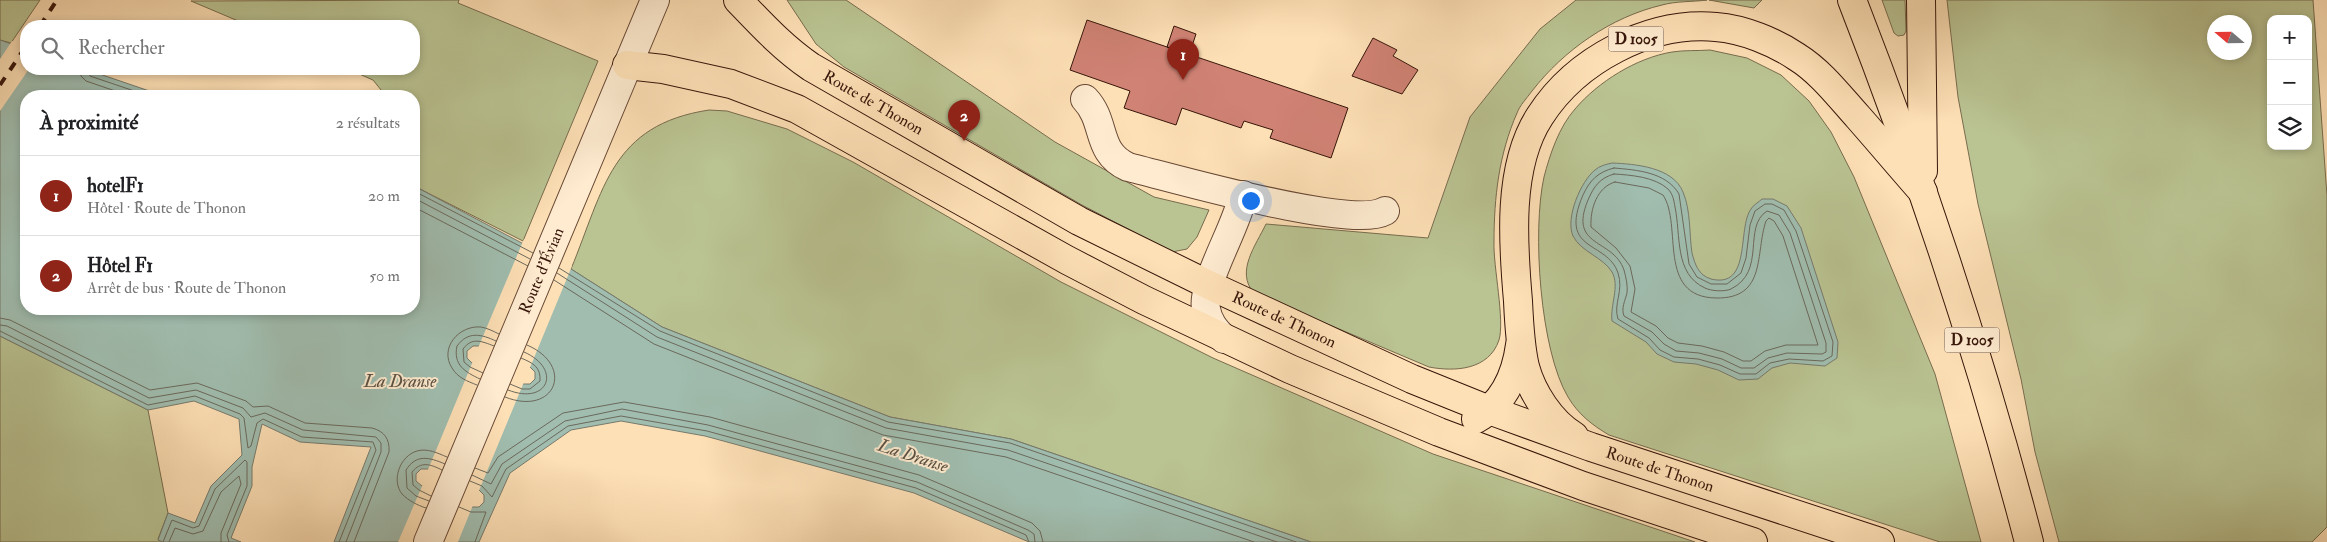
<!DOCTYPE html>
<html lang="fr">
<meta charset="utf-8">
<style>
:root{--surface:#fff;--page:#f6f6f6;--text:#202124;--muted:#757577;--line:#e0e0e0;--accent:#8f2418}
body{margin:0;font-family:"IM FELL Double Pica",serif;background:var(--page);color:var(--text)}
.controls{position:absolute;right:15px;top:15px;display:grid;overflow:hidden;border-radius:10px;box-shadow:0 2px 8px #0003}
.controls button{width:45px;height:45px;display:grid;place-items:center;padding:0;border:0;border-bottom:1px solid var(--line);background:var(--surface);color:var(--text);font:25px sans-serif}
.compass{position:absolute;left:2207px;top:15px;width:45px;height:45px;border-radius:50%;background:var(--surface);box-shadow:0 2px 8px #0003;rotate:290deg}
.you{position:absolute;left:1250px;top:200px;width:18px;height:18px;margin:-12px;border:4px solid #fff;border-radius:50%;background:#1a73e8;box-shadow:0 0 0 8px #1a73e833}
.badge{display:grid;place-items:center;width:32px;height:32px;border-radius:50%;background:var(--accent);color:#fff;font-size:16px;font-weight:700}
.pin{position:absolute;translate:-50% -41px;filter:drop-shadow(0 1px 2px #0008)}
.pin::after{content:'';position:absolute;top:26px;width:18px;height:15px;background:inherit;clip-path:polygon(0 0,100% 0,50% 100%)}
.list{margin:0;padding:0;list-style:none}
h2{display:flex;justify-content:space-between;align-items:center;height:65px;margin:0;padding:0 20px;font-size:21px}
h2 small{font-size:16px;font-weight:400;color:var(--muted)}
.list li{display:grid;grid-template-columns:32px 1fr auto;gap:15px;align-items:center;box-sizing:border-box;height:80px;padding:0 20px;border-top:1px solid var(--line)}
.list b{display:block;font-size:19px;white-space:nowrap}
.list p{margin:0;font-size:16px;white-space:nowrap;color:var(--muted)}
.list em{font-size:16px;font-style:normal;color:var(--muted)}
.icon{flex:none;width:28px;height:28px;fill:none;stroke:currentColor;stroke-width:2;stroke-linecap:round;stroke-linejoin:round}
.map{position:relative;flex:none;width:2327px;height:542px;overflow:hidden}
.search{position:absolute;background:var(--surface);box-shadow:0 2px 8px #0003;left:20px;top:20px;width:400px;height:55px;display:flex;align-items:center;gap:12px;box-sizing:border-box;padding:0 18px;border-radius:20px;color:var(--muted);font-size:19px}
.panel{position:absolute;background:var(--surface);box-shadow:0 2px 8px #0003;left:20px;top:90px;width:400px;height:225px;border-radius:20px}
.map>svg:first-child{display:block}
.green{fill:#bac392;stroke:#786c4e;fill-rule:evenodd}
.water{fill:#a0bdaf;stroke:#767a6d;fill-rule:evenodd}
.pier{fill:#fee0b6}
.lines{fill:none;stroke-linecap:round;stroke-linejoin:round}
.shore{stroke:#6b695c;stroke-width:1}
.building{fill:#d08274;stroke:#361509}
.minor-casing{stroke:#684834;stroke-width:30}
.major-casing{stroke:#361509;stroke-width:30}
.minor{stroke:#feebd0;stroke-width:28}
.major{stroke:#fee0b6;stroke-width:28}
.rail{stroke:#361509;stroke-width:4;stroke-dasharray:9 9;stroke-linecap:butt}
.labels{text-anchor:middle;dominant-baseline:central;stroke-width:4;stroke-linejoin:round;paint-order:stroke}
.shield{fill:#feebd0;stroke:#725545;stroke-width:1}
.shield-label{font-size:15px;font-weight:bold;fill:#361509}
.street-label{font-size:16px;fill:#361509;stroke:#feebd0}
.water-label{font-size:18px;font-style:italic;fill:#5b5043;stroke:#feebd0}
</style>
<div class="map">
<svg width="2327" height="542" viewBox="0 0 2327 542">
<rect width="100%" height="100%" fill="#fee0b6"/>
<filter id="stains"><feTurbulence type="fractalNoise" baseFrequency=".004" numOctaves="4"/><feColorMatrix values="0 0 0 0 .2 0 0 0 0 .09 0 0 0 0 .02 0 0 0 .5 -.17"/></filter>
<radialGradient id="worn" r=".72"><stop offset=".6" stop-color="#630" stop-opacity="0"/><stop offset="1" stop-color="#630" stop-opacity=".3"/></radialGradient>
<path class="green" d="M0 0H40L11 43 0 40Z
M459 0 458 3 598 61 523 241 414 186V96H386L373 80 348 69H414V26H250L191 1Z
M787 0H846L1055 142 1154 197 1209 210 1197 237 1187 249 1172 252 1082 205 844 67 816 44Z
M1576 0H1707C1692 2 1676 1 1662 5 1611 17 1564 50 1532 91 1527 98 1520 105 1517 113 1499 154 1494 197 1494 242 1493 265 1505 321 1499 340 1489 370 1455 372 1429 367L1254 293C1235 272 1256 245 1266 224L1428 238 1470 117 1540 29Z
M1709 0H1762L1754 8Z
M1882 0H1905L1906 31 1904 35 1898 36 1894 33Z
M1947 0H2313L2327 196V527L2312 542H2059L2035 452 2021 379 1978 204 1958 97ZM2271 19H2308V146H2271ZM2214 22H2244V52H2214Z
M1710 50 1747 58 1781 75 1809 101 1831 132 1854 177 1935 374 1981 542H1940L1609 435C1592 425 1578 414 1568 397 1540 350 1532 231 1544 177 1550 154 1559 127 1575 109 1598 82 1636 58 1672 52 1684 50 1697 51 1710 50Z
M709 110 727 111 787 129 853 162 1061 282 1213 358 1433 454 1695 542H1311L1011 439 890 417 662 327 571 269C604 189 611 125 709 110Z
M0 336 148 410 168 513 158 539 163 542H0Z"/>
<path class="water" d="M0 40 26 49V69H85L164 96H26V309H414V186L571 269 662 327 890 417 1011 439 1311 542H1029L914 493 705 436 621 421 571 430 510 473 479 542H334L371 447 300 442 262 424 252 467V486L231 538 241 542H163L158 540 168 513 195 523 211 486 242 455 239 419 194 401 148 410 0 336ZM473 346H480L530 367 535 372V379L530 384H523L472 363 467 358V351ZM421 469H428L479 490 484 495V502L479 507H472L422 486 416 481V474Z
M1612 163C1635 164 1673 167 1683 192 1691 211 1689 233 1692 253 1695 264 1698 275 1711 279 1752 289 1737 228 1751 209 1753 205 1759 202 1762 199H1773L1787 206 1801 228 1838 342 1837 358 1825 366 1790 363 1772 368 1758 379 1739 380 1718 370 1696 364 1674 362 1657 354 1646 342 1612 321C1610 305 1620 286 1612 272 1603 257 1581 252 1573 236 1565 218 1581 181 1595 170 1599 166 1607 164 1612 163Z"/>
<path class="pier" d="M12 41 26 46V69H29L0 111V59Z
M524 239 572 266 529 370 478 348Z
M473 361 524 382 478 493 427 472Z
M423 484 473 505 458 542H398Z"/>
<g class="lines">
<path class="shore" d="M80 69 81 76 86 81 130 96
M86 69 90 76 149 96
M1614 168C1637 170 1666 172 1679 194L1689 264 1697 277 1711 284H1727L1741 273 1746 258 1750 225 1755 211 1765 204H1772L1784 210 1796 231 1833 342 1832 356 1823 361 1789 359 1770 363 1756 374H1740L1720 365 1698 359 1674 357 1660 350 1649 338 1618 319C1613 304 1624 291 1618 273 1607 240 1558 253 1583 195 1590 180 1598 172 1614 168Z
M1614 174C1631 175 1655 177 1668 189 1673 194 1674 201 1675 207 1681 235 1674 274 1705 288 1711 291 1724 292 1731 289 1767 271 1742 227 1767 211L1779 215 1790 233 1826 343V352L1822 354 1787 353 1768 358 1754 368H1741L1722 359 1699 353 1676 351 1664 344 1652 332 1624 316C1621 308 1625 301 1627 293 1628 287 1626 277 1624 270 1613 238 1568 248 1588 200 1594 186 1600 178 1614 174Z
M1615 182 1649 188 1663 195C1683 225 1656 297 1716 298 1767 299 1755 253 1766 221L1769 218 1774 221 1783 236 1818 345H1786L1765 351 1751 361H1743L1724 352 1702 346 1678 343 1668 338 1656 326 1631 312 1635 289 1630 266 1616 248 1591 227C1590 209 1597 187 1615 182Z
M414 191 533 253
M414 198 530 259
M414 207 528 266
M559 268 660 331 888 422 1010 443 1296 542
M557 273 657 337 886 428 1008 450 1277 542
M554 280 654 344 883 435 1006 457 1254 542
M0 318 10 320 150 390 197 383 246 401 253 407 268 406 305 423 372 428C384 431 390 439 389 452L354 542
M0 325 7 326 149 398 196 390 243 408 251 417 265 413 303 430 376 437 381 443V452L346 542
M0 331 148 405 195 396 240 414 244 418 248 448 251 446 257 423 263 419 302 437 373 442 376 450 339 542
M483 373 470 367 464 362 463 349C472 337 481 341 494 346
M480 379C465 372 453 365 457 346 468 331 481 334 496 341
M510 384 522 389H530L540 381C541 367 533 363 521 358
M477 385C467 381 458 378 452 368 439 348 459 325 481 327 487 328 493 331 499 334
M508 390C548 406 563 369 524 352
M505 397C555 417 576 366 527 345
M475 468 488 473 498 457 563 413 624 402 710 417 919 475 1032 523 1040 531 1043 542
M472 475 491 484 502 464 565 421 622 409 708 425 917 482 1028 530 1034 534 1035 542
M470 481 482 486 492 497 506 469 568 426 621 416 707 431 916 488 1026 535 1029 542
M431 496 419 490 413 485 412 472C421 461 430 464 442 470
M429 501 416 496 407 488 406 470C416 454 429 457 445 464
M459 507 471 512H486L475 542
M426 508C417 505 409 501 402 494 391 480 400 456 417 451 428 448 437 453 447 457
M163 542 172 520 193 528 199 526 215 489 245 460 247 462V486L227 535 229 542
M169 542 175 528 193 534 203 531 221 492 239 476 241 484 221 533V542"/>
</g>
<path class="building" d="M1087 20 1348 108 1331 158 1270 138 1273 130 1244 121 1241 128 1182 108 1176 125 1124 108 1130 91 1070 70Z
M1174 26 1196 34 1189 55 1167 47Z
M1373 38 1397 50 1393 56 1418 70 1402 94 1352 76Z"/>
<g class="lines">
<g class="minor-casing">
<g id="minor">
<path d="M1085 99C1107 122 1095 152 1128 167 1174 178 1351 230 1385 211"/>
<path d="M1224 339C1215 330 1208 322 1206 309 1201 283 1237 227 1243 195"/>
<path id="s1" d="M428 542 655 0"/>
</g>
</g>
<g class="major-casing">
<g id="major">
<path id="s2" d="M738 0C761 24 783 48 811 67L1079 221 1209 285 1412 379 1489 410 1591 447 1880 542"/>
<path d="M1852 0C1921 177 1981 358 2029 542"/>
<path d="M1921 0 1923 171"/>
<path d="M627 65 663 69 731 84 797 109 1067 260 1144 300 1290 369 1439 432 1583 486 1753 542"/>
<path d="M1476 419C1504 403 1516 375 1520 345"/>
<path d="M1574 436C1551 422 1532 393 1525 367 1520 346 1519 323 1518 301 1513 244 1507 166 1540 116 1576 60 1649 21 1716 27 1743 29 1775 42 1797 57 1821 72 1839 96 1858 117 1880 142 1901 167 1923 192"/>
</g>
</g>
<use href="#minor" class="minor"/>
<use href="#major" class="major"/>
<path class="rail" d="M40 26 57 0
M0 85 26 46"/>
</g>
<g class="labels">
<g class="shield">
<rect x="1608.5" y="26.5" width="55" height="25" rx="4"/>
<rect x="1944.5" y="327.5" width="55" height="25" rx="4"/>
</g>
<g class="shield-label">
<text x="1636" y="39">D 1005</text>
<text x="1972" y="340">D 1005</text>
</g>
<g class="street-label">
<text stroke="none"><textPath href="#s2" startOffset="171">Route de Thonon</textPath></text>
<text stroke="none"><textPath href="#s1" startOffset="294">Route d'Évian</textPath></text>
<text stroke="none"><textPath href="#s2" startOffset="636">Route de Thonon</textPath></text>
<text stroke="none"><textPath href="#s2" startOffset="1041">Route de Thonon</textPath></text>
</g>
<g class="water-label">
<text x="400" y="381">La Dranse</text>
<text transform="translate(913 456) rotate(18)">La Dranse</text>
</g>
</g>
<rect width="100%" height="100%" filter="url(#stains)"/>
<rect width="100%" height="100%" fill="url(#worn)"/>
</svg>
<div class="controls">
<button>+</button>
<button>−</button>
<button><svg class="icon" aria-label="layers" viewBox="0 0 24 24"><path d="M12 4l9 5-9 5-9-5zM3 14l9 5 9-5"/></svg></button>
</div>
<svg class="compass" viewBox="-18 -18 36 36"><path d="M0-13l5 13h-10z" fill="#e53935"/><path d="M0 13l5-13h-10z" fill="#757577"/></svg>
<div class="you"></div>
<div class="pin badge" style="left:1183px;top:80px">1</div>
<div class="pin badge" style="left:964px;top:141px">2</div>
<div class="search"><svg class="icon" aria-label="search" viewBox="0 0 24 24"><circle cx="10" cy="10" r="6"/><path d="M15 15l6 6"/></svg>Rechercher</div>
<section class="panel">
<h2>À proximité<small>2 résultats</small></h2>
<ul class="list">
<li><span class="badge">1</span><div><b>hotelF1</b><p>Hôtel · Route de Thonon</p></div><em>20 m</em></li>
<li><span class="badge">2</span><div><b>Hôtel F1</b><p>Arrêt de bus · Route de Thonon</p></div><em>50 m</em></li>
</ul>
</section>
</div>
